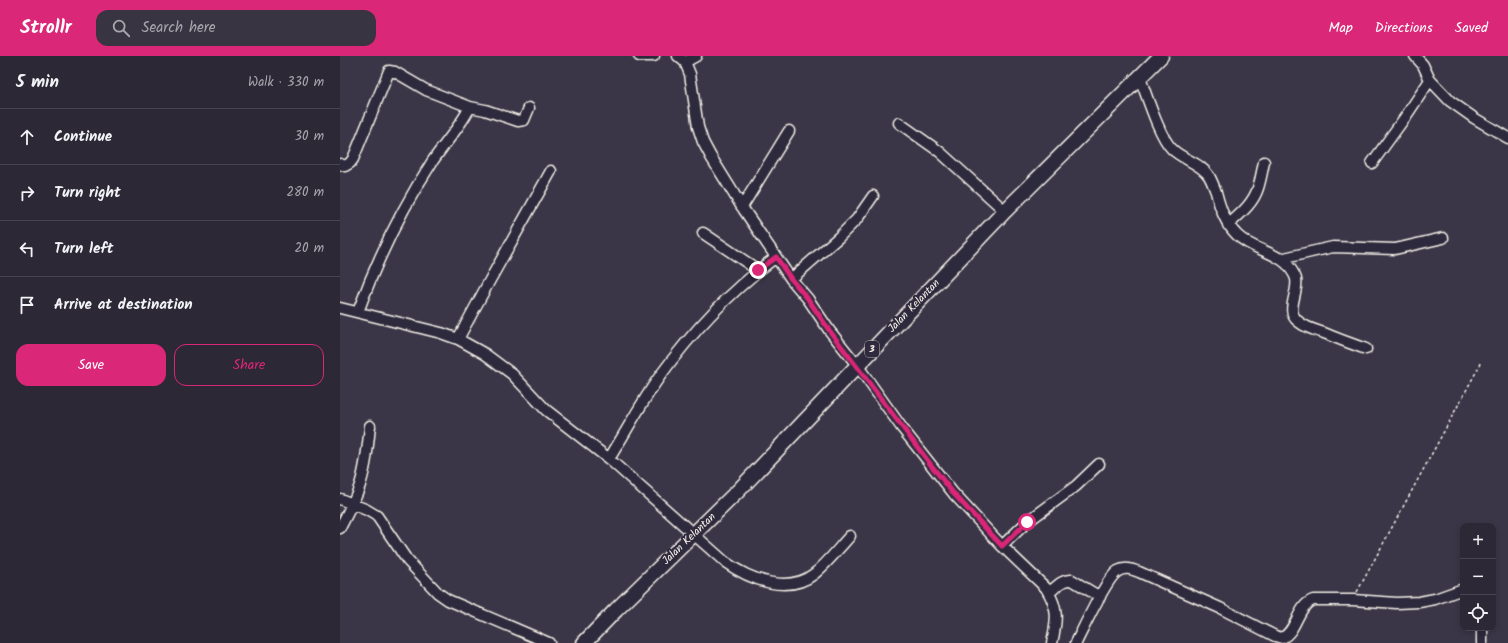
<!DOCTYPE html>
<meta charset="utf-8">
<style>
:root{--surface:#2c2835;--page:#383441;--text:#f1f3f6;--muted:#a6a6ad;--line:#484450;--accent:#db2777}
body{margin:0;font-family:Kalam,sans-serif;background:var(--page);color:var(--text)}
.controls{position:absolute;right:12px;bottom:12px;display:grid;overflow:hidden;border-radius:8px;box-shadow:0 2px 6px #0003}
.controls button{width:36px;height:36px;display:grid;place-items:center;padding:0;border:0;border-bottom:1px solid var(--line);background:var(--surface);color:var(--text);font:20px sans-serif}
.stop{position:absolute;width:12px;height:12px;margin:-9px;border:3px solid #db2777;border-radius:50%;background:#fff}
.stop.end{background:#db2777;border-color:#fff;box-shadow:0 1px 4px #0008}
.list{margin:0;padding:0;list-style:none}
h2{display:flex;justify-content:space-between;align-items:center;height:52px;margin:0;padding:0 16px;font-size:17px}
h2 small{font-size:13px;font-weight:400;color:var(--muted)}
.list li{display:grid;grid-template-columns:26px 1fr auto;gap:12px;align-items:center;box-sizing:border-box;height:56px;padding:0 16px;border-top:1px solid var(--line)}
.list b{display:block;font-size:15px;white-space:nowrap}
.list em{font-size:13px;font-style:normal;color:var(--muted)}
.actions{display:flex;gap:8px;padding:12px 16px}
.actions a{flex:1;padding:9px 0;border:1px solid var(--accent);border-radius:12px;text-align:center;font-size:14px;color:var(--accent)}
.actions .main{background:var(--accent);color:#fff}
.icon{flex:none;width:22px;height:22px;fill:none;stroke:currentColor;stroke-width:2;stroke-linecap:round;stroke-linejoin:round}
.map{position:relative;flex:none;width:1168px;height:587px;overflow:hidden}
header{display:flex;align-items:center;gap:24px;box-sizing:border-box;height:56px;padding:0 20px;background:var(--accent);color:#fff}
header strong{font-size:19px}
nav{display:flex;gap:22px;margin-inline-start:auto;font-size:14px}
.search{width:280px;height:36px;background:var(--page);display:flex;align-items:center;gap:10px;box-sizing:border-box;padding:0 14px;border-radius:12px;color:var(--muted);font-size:15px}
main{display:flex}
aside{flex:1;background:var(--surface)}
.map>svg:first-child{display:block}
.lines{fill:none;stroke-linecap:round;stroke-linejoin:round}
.minor-casing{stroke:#f4f1e8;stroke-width:13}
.highway-casing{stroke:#f4f1e8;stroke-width:17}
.path{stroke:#f4f1e8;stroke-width:1.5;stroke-dasharray:3 3;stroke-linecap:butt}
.minor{stroke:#2f2a3d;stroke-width:10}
.highway{stroke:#2f2a3d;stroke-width:14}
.route{stroke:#db2777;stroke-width:5}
.labels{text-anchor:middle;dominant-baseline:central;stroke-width:4;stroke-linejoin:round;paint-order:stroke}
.shield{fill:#2f2a3d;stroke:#b9b5b5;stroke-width:1}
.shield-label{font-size:10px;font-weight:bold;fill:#f4f1e8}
.street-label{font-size:11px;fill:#f4f1e8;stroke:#2f2a3d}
</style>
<header>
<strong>Strollr</strong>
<div class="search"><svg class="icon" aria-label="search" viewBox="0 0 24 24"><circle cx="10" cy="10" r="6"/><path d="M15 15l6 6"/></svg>Search here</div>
<nav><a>Map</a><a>Directions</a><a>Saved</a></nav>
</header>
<main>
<aside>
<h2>5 min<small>Walk · 330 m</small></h2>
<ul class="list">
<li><svg class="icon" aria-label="ahead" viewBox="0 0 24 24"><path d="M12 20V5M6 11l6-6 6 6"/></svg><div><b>Continue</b></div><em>30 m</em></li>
<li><svg class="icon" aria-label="right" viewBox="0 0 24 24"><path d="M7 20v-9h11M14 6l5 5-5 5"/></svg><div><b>Turn right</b></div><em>280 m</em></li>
<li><svg class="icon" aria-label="left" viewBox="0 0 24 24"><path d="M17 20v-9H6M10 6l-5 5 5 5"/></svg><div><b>Turn left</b></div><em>20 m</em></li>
<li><svg class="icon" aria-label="arrive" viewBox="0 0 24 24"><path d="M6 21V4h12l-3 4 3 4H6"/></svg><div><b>Arrive at destination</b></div></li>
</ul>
<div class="actions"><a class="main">Save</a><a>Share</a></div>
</aside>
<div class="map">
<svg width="1168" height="587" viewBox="0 0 1168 587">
<rect width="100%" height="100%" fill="#3b3647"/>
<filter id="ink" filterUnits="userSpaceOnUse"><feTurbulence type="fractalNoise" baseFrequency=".025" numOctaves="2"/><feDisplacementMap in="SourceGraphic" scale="8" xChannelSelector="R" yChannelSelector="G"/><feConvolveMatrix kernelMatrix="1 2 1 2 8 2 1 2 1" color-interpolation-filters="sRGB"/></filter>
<g filter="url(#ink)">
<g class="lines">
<g class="minor-casing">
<path id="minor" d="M299 0H314
M338 0 345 6 350 18 358 71 363 86 371 101 402 151 451 223 468 243 489 274 517 309 562 372 614 438 662 490 706 532C719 553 717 564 712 587
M1075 0 1083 9 1090 24 1110 45 1134 62 1168 82
M345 6 356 0
M800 22C807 40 819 80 832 93 843 104 861 107 869 120 872 125 874 131 876 136 880 152 885 167 897 179 911 193 933 195 947 208 950 212 955 218 956 223 959 237 944 256 959 266 966 272 975 274 984 277 998 283 1012 288 1026 293
M559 67 600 96 665 155
M1032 107 1066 60 1090 24
M0 108 5 110 10 107 13 103 49 15 55 16 86 34 130 51 145 54 178 65 184 64 189 52
M402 151 449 75
M888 169C900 158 913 148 918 132 921 123 922 115 924 106
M363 177 418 214
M940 203 993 191 1055 193 1103 182
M451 223 499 181 517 163 533 140
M0 252 101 277 118 283 145 298 172 318 206 354 269 403 385 506C409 523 447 539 474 518 487 508 498 493 510 480
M18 256C37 203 61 154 92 106 104 88 120 71 130 51
M118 283 150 224 211 115
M269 403C286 376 301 347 320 320 352 276 392 234 436 201
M0 443 27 454 37 460 67 504 98 537 108 544 209 587
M0 472C7 458 15 444 20 429 26 410 28 390 30 370
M662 490 687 466 736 430 759 408
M709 537C716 531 722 523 732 524L760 541
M736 587C743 573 767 521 778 515 785 511 791 513 799 516L880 552 935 580 942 582C957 575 957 550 973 544H1013L1057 547 1079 546 1095 543 1123 533
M1142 587V572"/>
</g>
<g class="highway-casing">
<path id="highway" d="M244 587 276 554 399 434 665 155 821 0"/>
</g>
<path class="path" d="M1017 536 1141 307"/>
<use href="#minor" class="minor"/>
<use href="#highway" class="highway"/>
</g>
</g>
<g class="lines" filter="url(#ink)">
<path class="route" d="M418 214 436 201 451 223 468 243 489 274 591 409 614 438 662 490 687 466"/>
</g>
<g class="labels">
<rect class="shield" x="525" y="285" width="14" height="16" rx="3"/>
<g class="shield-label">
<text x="532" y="293">3</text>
</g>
<g class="street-label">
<text transform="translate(574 250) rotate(-46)">Jalan Kelantan</text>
<text transform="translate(349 483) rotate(-44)">Jalan Kelantan</text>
</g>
</g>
</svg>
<div class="controls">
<button>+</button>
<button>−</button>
<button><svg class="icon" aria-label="locate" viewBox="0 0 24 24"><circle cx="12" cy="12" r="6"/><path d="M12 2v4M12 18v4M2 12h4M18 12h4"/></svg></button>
</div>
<div class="stop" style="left:687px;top:466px"></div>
<div class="stop end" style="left:418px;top:214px"></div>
</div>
</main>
